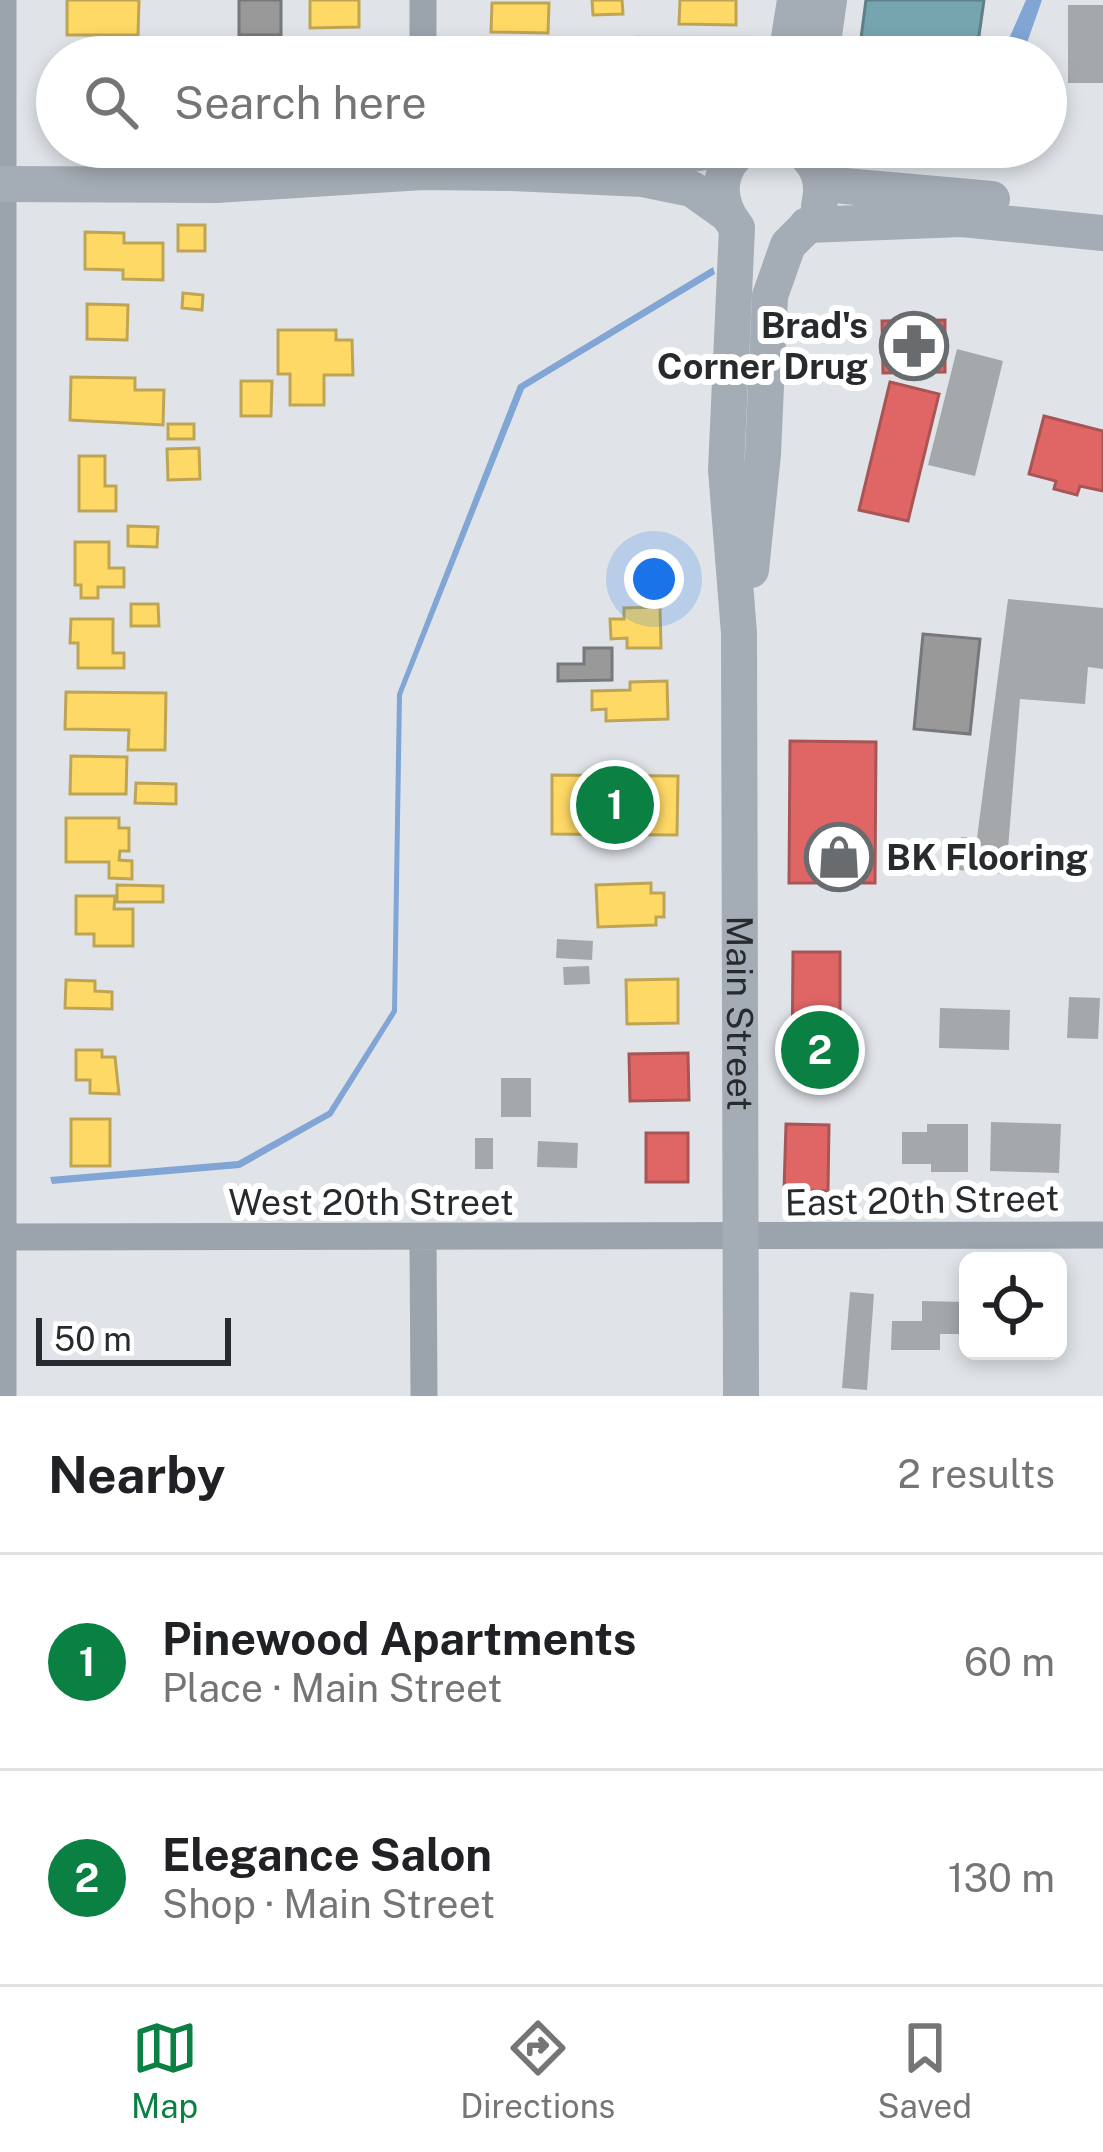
<!DOCTYPE html>
<meta charset="utf-8">
<style>
:root{--surface:#fff;--page:#f6f6f6;--text:#202124;--muted:#757577;--line:#e0e0e0;--accent:#0b8043}
body{margin:0;font-family:"Public Sans",sans-serif;background:var(--page);color:var(--text)}
.controls{position:absolute;right:36px;bottom:36px;display:grid;overflow:hidden;border-radius:18px;box-shadow:0 6px 18px #0003}
.controls button{width:108px;height:108px;display:grid;place-items:center;padding:0;border:0;border-bottom:3px solid var(--line);background:var(--surface);color:var(--text);font:60px sans-serif}
.scale{position:absolute;left:36px;bottom:30px;width:195px;box-sizing:border-box;padding-left:12px;border:6px solid #282b2e;border-top:0;font-size:33px;line-height:42px;white-space:nowrap;color:#282b2e;-webkit-text-stroke:9px #fff;paint-order:stroke}
.you{position:absolute;left:654px;top:579px;width:42px;height:42px;margin:-30px;border:9px solid #fff;border-radius:50%;background:#1a73e8;box-shadow:0 0 0 18px #1a73e833}
.badge{display:grid;place-items:center;width:78px;height:78px;border-radius:50%;background:var(--accent);color:#fff;font-size:39px;font-weight:700}
.pin{position:absolute;translate:-50% -50%;border:6px solid #fff;box-shadow:0 3px 12px #0006}
.list{margin:0;padding:0;list-style:none}
h2{display:flex;justify-content:space-between;align-items:center;height:156px;margin:0;padding:0 48px;font-size:51px}
h2 small{font-size:39px;font-weight:400;color:var(--muted)}
.list li{display:grid;grid-template-columns:78px 1fr auto;gap:36px;align-items:center;box-sizing:border-box;height:216px;padding:0 48px;border-top:3px solid var(--line)}
.list b{display:block;font-size:45px;white-space:nowrap}
.list p{margin:0;font-size:39px;white-space:nowrap;color:var(--muted)}
.list em{font-size:39px;font-style:normal;color:var(--muted)}
.icon{flex:none;width:66px;height:66px;fill:none;stroke:currentColor;stroke-width:2;stroke-linecap:round;stroke-linejoin:round}
.map{position:relative;flex:none;width:1103px;height:1396px;overflow:hidden}
.search{position:absolute;background:var(--surface);box-shadow:0 6px 18px #0003;left:36px;right:36px;top:36px;height:132px;display:flex;align-items:center;gap:30px;box-sizing:border-box;padding:0 42px;border-radius:66px;color:var(--muted);font-size:45px}
.sheet{height:588px;background:var(--surface)}
nav{display:flex;justify-content:space-around;align-items:center;box-sizing:border-box;height:168px;border-top:3px solid var(--line);background:var(--surface);font-size:33px;color:var(--muted)}
nav a{display:grid;justify-items:center;gap:6px}
nav .on{color:var(--accent)}
.map>svg:first-child{display:block}
.green{fill:#cadbf2}
.water{fill:#81a5d4}
.homes{fill:#ffd966;stroke:#bea555;stroke-width:3}
.shops{fill:#e06666;stroke:#a95455;stroke-width:3}
.public{fill:#76a5af;stroke:#5f8088;stroke-width:3}
.industry{fill:#999;stroke:#777879;stroke-width:3}
.building{fill:#a5a8ab}
.lines{fill:none;stroke-linecap:round;stroke-linejoin:round}
.street{stroke:#9ba3ac;stroke-width:27}
.secondary{stroke:#a4acb5;stroke-width:36}
.labels{text-anchor:middle;dominant-baseline:central;stroke-width:12;stroke-linejoin:round;paint-order:stroke}
.poi-label{font-size:36px;font-weight:bold;fill:#282b2e;stroke:#fff;text-anchor:end}
.street-label{font-size:36px;fill:#282b2e;stroke:#fff}
</style>
<div class="map">
<svg width="1103" height="1396" viewBox="0 0 1103 1396">
<rect width="100%" height="100%" fill="#e0e4e9"/>
<path class="green" d="M635 35H753L750 57H636Z"/>
<path class="water" d="M1026 0H1042L1022 57H1001Z
M713 267 715 274 524 389 402 695 397 1012 332 1116 240 1168 52 1184 50 1177 238 1161 328 1111 392 1010 397 694 518 385Z"/>
<path class="homes" d="M67 0H139L138 35H67Z
M310 0H359V27L310 28Z
M592 0H622L623 14 593 15Z
M680 0H736V25L679 24Z
M492 3H549L548 33 491 32Z
M178 225H205V251H178Z
M85 232 124 233V243H163V280L123 279V270L85 269Z
M183 293 203 295 202 310 182 308Z
M87 304 128 305 127 340 87 339Z
M278 330H336V340H352L353 375H324V405H290V374H278Z
M71 377 135 378V390H164L163 425 70 420Z
M241 381H272L271 416H241Z
M168 424H194V439H168Z
M199 448 200 479 168 480 167 449Z
M79 456H105V486H116V511H79Z
M128 526 158 527 157 547 128 546Z
M75 542H109V568H124V587H98V598H81V585H75Z
M131 604H158L159 626H131Z
M660 607 661 648H627V638L611 639 610 619H624V608Z
M71 619H113V653H124V668H78V643H70Z
M667 681 668 719 606 721V709L592 710V691L630 690V682Z
M66 692 166 693 165 750H128L129 730 65 729Z
M71 756 127 757 126 794H70Z
M552 775 678 776 677 835 552 834Z
M136 783 176 784V804L135 803Z
M66 818H119V828H129V851H120L119 860 132 861V879L109 878V862H66Z
M651 883V893H664V917H656V925L598 927 596 885Z
M117 885 163 886V902H117Z
M76 896H115L114 909H133V946H94V934H76Z
M678 979V1023L627 1024 626 980Z
M66 980 95 981V991L112 992V1009L65 1008Z
M76 1050H102V1057H115L119 1094 90 1093V1080H76Z
M71 1119H110V1166H71Z"/>
<path class="shops" d="M945 320V372L883 373 882 321Z
M890 382 939 394 908 521 859 510Z
M1044 416 1103 431V491L1080 486 1077 495 1054 489 1056 481 1029 474Z
M790 741 876 742 875 883H789Z
M793 952H840V1072H792Z
M688 1053 689 1100 630 1101 629 1054Z
M786 1124 829 1125 828 1191 784 1190Z
M646 1133H688V1182H646Z"/>
<path class="public" d="M866 0H984L976 57 860 46Z"/>
<path class="industry" d="M239 0H281V35H239Z
M923 634 980 639 970 734 914 729Z
M584 648H612V680L558 681V664H584Z"/>
<path class="building" d="M1068 5H1103V83H1068Z
M957 349 1003 361 975 476 928 465Z
M1008 599 1103 608V669L1088 667 1085 704 1020 699 1006 874 959 870 961 837 977 838Z
M557 939 593 941 592 960 556 958Z
M589 966 590 984 564 985 563 967Z
M1069 997 1100 998 1098 1039 1067 1038Z
M940 1008 1010 1010 1009 1050 939 1048Z
M501 1078H531V1117H501Z
M991 1122 1061 1124 1059 1173 990 1171Z
M927 1124H968V1172H931V1164H902V1132H927Z
M475 1138H493V1169H475Z
M538 1141 578 1143 577 1168 537 1167Z
M850 1292 874 1294 867 1390 842 1388Z
M922 1301 967 1302V1334H940V1350H891L892 1321H922Z"/>
<g class="lines">
<path class="street" d="M423 57V0
M0 1237 1103 1235
M423 1238 424 1396
M3 1396V0"/>
<g class="secondary">
<path d="M786 57 795 0"/>
<path d="M821 57 829 0"/>
<path d="M797 147C818 163 825 181 819 206"/>
<path d="M620 166 735 147"/>
<path d="M0 184 216 185 423 172 512 173 643 179 692 189 727 214"/>
<path d="M822 184 992 199"/>
<path d="M735 225C715 199 717 166 746 147"/>
<path d="M807 225 962 219 1103 233"/>
<path id="s1" d="M737 228 726 470 739 633 741 1396"/>
<path d="M751 570 763 454 770 296 788 245 803 230"/>
</g>
</g>
<defs>
<g id="pharmacy-ring" transform="scale(3.45)"><circle r="9.5" fill="#fff" stroke="#686c6f" stroke-width="1.5"/><path d="M-2-6h4v4h4v4h-4v4h-4v-4h-4v-4h4Z" fill="#686c6f"/></g>
<g id="shop-ring" transform="scale(3.45)"><circle r="9.5" fill="#fff" stroke="#686c6f" stroke-width="1.5"/><path d="M-5-2.5h2.3a2.7 3.5 0 0 1 5.4 0H5L5.5 6h-11ZM-1.5-2.5h3a1.5 2.3 0 0 0-3 0Z" fill="#686c6f"/></g>
</defs>
<g fill-rule="evenodd">
<use href="#pharmacy-ring" x="914" y="346"/>
<use href="#shop-ring" x="839" y="857"/>
</g>
<g class="labels">
<g class="poi-label">
<text x="868" y="325">Brad's<tspan x="868" dy="41">Corner Drug</tspan></text>
<text x="886" y="857" text-anchor="start">BK Flooring</text>
</g>
<g class="street-label">
<text stroke="none"><textPath href="#s1" startOffset="786">Main Street</textPath></text>
<text transform="translate(922 1200) rotate(-1)">East 20th Street</text>
<text x="371" y="1202">West 20th Street</text>
</g>
</g>
</svg>
<div class="controls">
<button><svg class="icon" aria-label="locate" viewBox="0 0 24 24"><circle cx="12" cy="12" r="6"/><path d="M12 2v4M12 18v4M2 12h4M18 12h4"/></svg></button>
</div>
<div class="scale">50 m</div>
<div class="you"></div>
<div class="pin badge" style="left:615px;top:805px">1</div>
<div class="pin badge" style="left:820px;top:1050px">2</div>
<div class="search"><svg class="icon" aria-label="search" viewBox="0 0 24 24"><circle cx="10" cy="10" r="6"/><path d="M15 15l6 6"/></svg>Search here</div>
</div>
<section class="sheet">
<h2>Nearby<small>2 results</small></h2>
<ul class="list">
<li><span class="badge">1</span><div><b>Pinewood Apartments</b><p>Place · Main Street</p></div><em>60 m</em></li>
<li><span class="badge">2</span><div><b>Elegance Salon</b><p>Shop · Main Street</p></div><em>130 m</em></li>
</ul>
</section>
<nav>
<a class="on"><svg class="icon" aria-label="map" viewBox="0 0 24 24"><path d="M3 6l6-2 6 2 6-2v14l-6 2-6-2-6 2zM9 4v14M15 6v14"/></svg>Map</a>
<a><svg class="icon" aria-label="directions" viewBox="0 0 24 24"><path d="M12 3l9 9-9 9-9-9zM9 14v-3h6M13 9l2 2-2 2"/></svg>Directions</a>
<a><svg class="icon" aria-label="saved" viewBox="0 0 24 24"><path d="M7 4h10v16l-5-4-5 4z"/></svg>Saved</a>
</nav>
